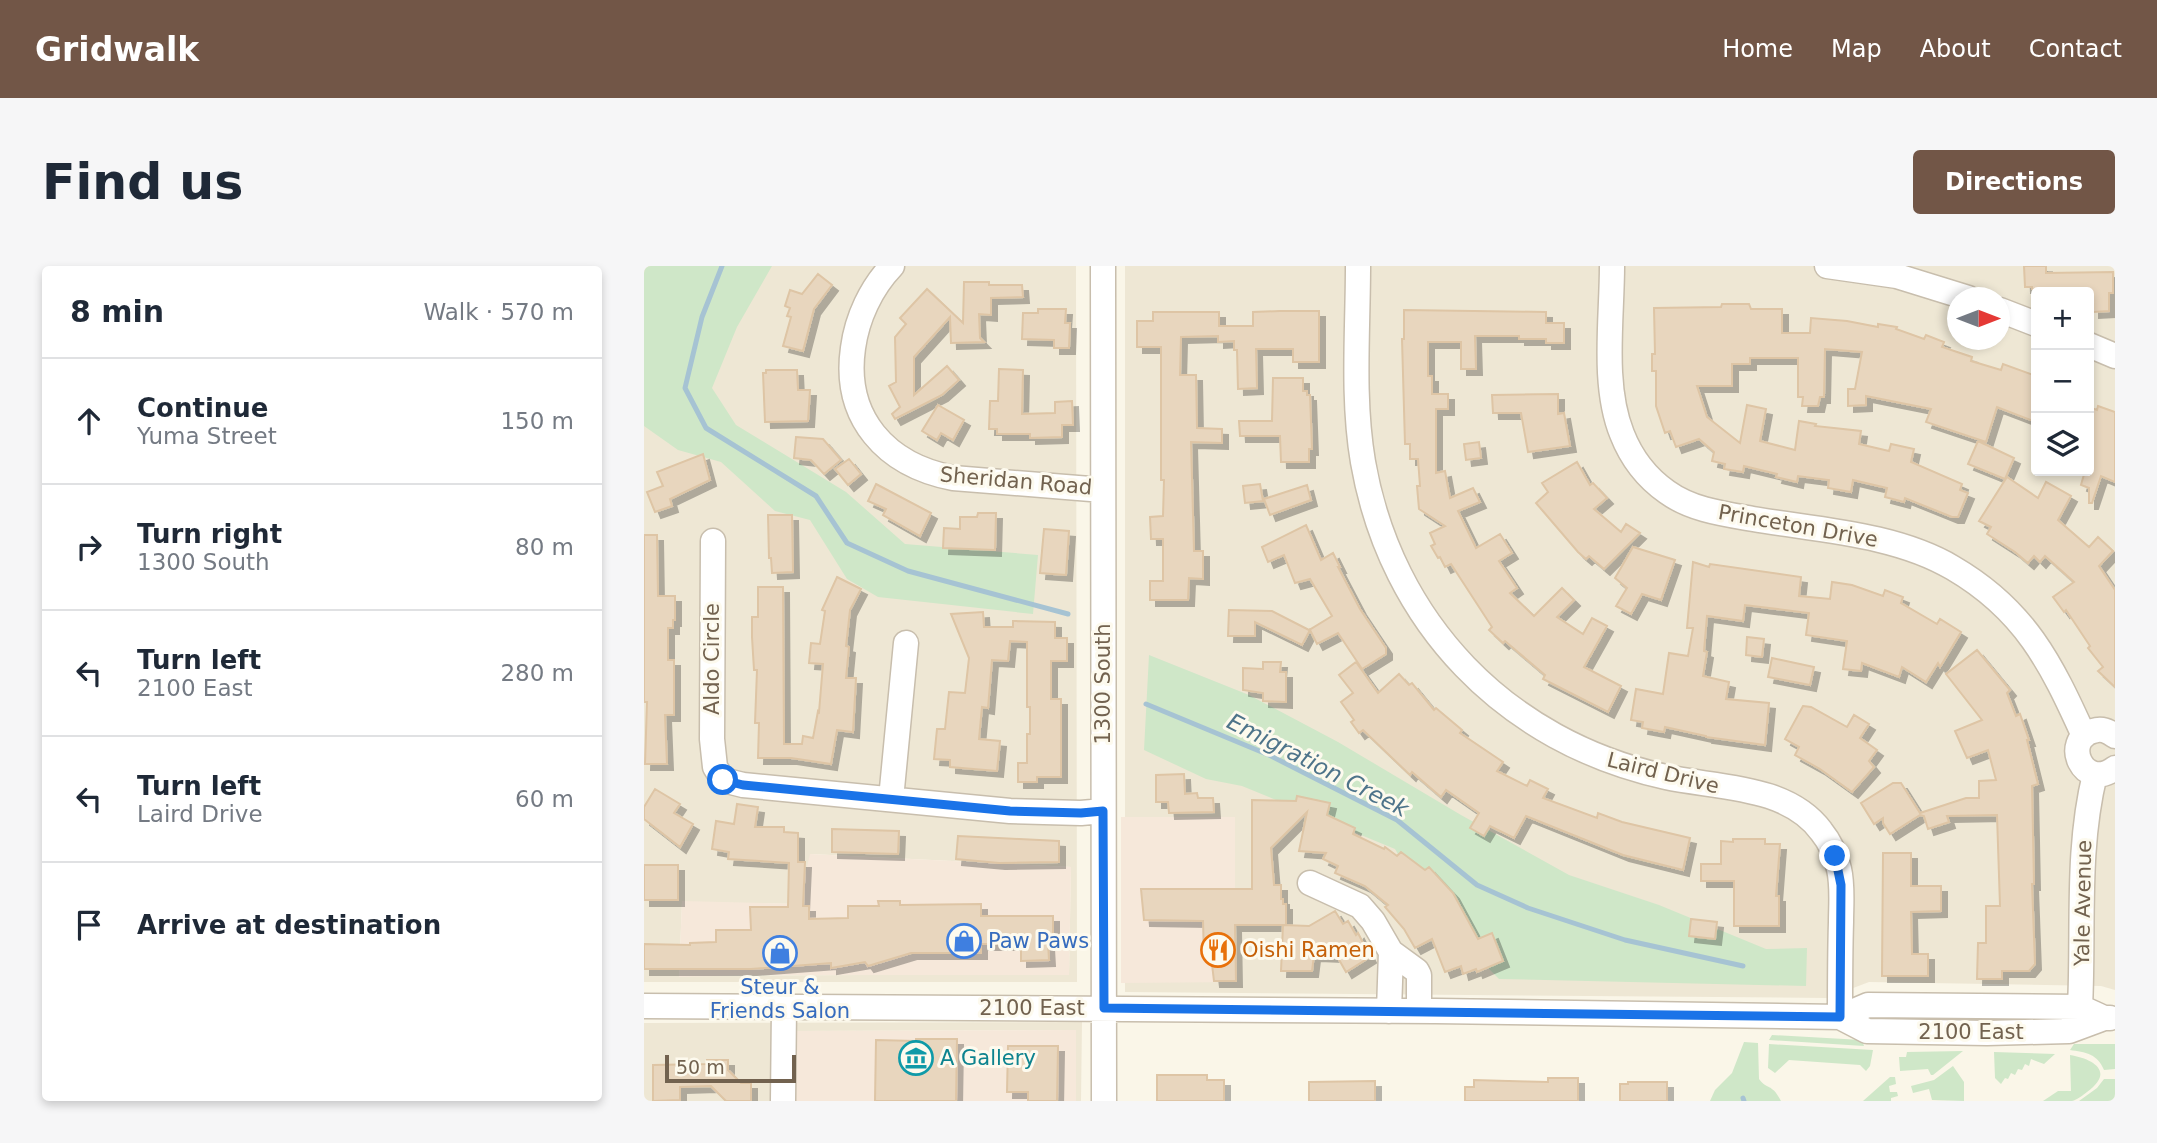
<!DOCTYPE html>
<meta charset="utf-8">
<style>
:root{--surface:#fff;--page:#f6f6f7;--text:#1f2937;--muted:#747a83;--line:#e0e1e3;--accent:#725647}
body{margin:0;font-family:"DejaVu Sans",sans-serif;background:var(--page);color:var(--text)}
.controls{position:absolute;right:21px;top:21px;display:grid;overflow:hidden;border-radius:7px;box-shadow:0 4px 10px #0003}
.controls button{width:63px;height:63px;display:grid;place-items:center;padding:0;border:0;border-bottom:2px solid var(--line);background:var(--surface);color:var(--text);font:35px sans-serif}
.compass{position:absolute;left:1303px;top:21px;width:63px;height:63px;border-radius:50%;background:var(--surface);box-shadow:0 4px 10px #0003;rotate:90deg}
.scale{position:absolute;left:21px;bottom:18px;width:131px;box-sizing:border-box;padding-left:7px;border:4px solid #72624f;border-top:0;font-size:19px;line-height:24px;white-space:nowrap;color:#72624f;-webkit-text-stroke:5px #fdfaee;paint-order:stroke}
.stop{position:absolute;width:21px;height:21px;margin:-16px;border:5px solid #1a73e8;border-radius:50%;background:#fff}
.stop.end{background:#1a73e8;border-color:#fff;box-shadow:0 2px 7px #0008}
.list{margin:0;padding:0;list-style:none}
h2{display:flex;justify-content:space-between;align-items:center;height:91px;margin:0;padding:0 28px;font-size:30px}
h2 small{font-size:23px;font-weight:400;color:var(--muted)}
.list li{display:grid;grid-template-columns:46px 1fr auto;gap:21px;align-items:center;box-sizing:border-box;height:126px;padding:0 28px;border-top:2px solid var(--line)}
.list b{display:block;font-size:26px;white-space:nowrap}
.list p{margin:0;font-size:23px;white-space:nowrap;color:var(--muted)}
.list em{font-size:23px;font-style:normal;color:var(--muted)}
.icon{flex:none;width:38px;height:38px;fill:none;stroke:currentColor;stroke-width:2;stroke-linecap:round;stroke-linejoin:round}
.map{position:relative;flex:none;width:1471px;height:835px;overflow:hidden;border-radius:7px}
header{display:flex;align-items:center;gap:42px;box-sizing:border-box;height:98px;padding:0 35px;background:var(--accent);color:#fff}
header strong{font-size:33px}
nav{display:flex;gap:38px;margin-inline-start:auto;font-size:24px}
.intro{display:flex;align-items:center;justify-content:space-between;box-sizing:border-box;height:168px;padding:0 42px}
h1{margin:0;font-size:49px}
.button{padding:18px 32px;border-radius:7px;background:var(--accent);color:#fff;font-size:24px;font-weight:700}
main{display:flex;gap:42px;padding:0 42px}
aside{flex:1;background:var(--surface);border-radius:7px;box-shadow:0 4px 10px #0003}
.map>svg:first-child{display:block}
.residential{fill:#eee7d4;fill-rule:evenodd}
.commercial{fill:#f6e8da}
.green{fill:#cfe7c8}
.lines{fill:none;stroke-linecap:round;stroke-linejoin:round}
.stream{stroke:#a6c3d3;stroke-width:5}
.building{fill:#e8d6be;stroke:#dec5a5;stroke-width:2;filter:url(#shadow)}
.minor-casing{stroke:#c8bead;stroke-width:27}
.minor{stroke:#fff;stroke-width:24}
.route{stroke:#1a73e8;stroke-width:9}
.labels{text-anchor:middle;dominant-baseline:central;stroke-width:6;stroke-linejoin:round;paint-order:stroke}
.street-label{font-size:21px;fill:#72624f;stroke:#fdfaee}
.shop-label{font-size:21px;fill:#366cbe;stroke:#fdfaee;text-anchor:start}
.food-label{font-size:21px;fill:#c56008;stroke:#fdfaee;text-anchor:start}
.culture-label{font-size:21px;fill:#0d838f;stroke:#fdfaee;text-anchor:start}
.water-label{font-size:23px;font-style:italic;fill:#4e748a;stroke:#fdfaee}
</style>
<header>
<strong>Gridwalk</strong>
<nav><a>Home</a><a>Map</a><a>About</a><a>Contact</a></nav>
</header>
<div class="intro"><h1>Find us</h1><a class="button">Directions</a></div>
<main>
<aside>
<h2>8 min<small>Walk · 570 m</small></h2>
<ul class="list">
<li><svg class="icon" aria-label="ahead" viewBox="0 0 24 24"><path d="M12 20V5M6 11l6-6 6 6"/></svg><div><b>Continue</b><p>Yuma Street</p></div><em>150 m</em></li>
<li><svg class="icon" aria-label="right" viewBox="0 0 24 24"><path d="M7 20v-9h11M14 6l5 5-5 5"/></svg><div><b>Turn right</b><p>1300 South</p></div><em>80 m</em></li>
<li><svg class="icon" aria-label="left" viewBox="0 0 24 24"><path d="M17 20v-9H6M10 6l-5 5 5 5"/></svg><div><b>Turn left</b><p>2100 East</p></div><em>280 m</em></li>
<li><svg class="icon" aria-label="left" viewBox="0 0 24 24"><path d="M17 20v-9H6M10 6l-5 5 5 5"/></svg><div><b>Turn left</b><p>Laird Drive</p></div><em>60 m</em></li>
<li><svg class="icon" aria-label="arrive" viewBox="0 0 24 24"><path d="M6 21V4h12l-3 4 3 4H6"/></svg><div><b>Arrive at destination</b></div></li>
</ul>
</aside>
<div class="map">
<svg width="1471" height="835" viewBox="0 0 1471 835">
<defs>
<filter id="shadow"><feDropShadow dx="6" dy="6" stdDeviation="0" flood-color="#0004"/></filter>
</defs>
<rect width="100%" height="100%" fill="#faf6e8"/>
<path class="residential" d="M0 0H432L433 716H0ZM167 588 427 601 425 708 35 710 38 636 155 638Z
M481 0H1471V724L1457 720 1225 716 1183 732 481 726ZM1392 26H1445V205H1392ZM1314 32H1356V74H1314Z
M438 756 437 835H432V764L152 765V835H0V757Z"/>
<path class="commercial" d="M477 551H591V716L477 717Z
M166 588 427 601 425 709H108L35 711 38 635 154 638Z
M432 764V835H152V765Z"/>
<path class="green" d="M0 0H128L93 61 68 122 92 159 202 226 261 278 394 289 389 348 234 331 203 313 166 254 131 245 77 196 34 184 0 160Z
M505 389 605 429 694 476 817 549 925 609 1015 639 1122 683 1163 682 1162 720 855 713 784 641 751 583 598 520 562 513 500 484Z
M1128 769 1218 774 1220 780 1125 774Z
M1100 776 1114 777 1115 813C1123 824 1128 817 1137 835H1066L1071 824 1088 807Z
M1125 778 1229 784 1226 800 1222 805 1216 799 1145 794 1131 807 1124 802Z
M1430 778H1471V803L1460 804C1454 788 1441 786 1426 784Z
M1319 785 1289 809H1287L1284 803 1256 805 1255 791H1262L1263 786Z
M1350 786 1411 788 1400 798 1387 793 1385 800 1381 798 1378 804 1374 803 1371 809 1367 807 1364 813 1361 812 1357 818 1351 812Z
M1426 789C1450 793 1471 806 1443 826 1439 829 1433 834 1428 835 1420 835 1408 835 1399 835L1414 825H1427Z
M1309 800 1320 816V835L1288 834 1285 823 1269 827 1267 820 1290 814Z
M1246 811H1251L1252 818 1245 820 1246 826H1253L1254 830 1247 832V835H1219Z
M1460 813H1471V835H1435L1453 822Z"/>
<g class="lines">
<path class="stream" d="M78 0 58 51 41 122 62 162 172 230 203 277 264 305 424 348
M502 438 625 489 753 554 833 619 884 642 981 674 1099 700
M1099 832 1100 835"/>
</g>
<path class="building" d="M1380 0H1402V7L1469 6V27H1465V45L1449 46V30H1445V26H1409V23H1388V21H1381Z
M174 8 188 19 170 43 159 85 139 80 147 51 143 50 146 42 141 40 146 24 158 28Z
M320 16H345V19H378L379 31 347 32V49L335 48 336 72 340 76 307 77 306 51 270 91V129L303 100 315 114 298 129 251 153 248 148 256 141 245 120 252 116 251 71 262 58 256 52 283 23 319 57Z
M1078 38H1105L1107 43H1138V67H1166L1167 52 1203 55 1234 61V58L1253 61 1252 63 1280 73 1282 69 1300 76 1298 81 1328 91 1327 95 1357 104 1359 98 1392 110V156L1353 141 1342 176 1282 156 1287 143 1222 130V139L1204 140V123H1211L1218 86 1181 83 1180 131H1176L1174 140H1158L1159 131H1154V92H1106V98H1088V120H1053L1063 151 1096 177 1103 139 1122 143 1116 175 1151 184 1155 155 1172 158 1171 160 1217 165 1215 178 1245 185 1247 178 1270 183 1267 196 1318 218 1316 224 1324 227 1314 251H1308L1261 232 1260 236 1241 231 1243 222 1209 214 1207 226 1184 222 1185 214 1154 210 1153 216 1132 211 1133 208 1100 200 1099 206 1080 203 1081 198 1068 195 1070 186 1055 173 1032 181 1026 165 1021 167 1012 140V105H1008V88H1011L1010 42 1077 41Z
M394 43H422L421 57H426L425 82H410V74L378 73 379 47H394Z
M760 44 902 46V57H920V77H902V73H875V70H831L832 103H817V76H784V110H788V128H804V143H792V207L801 205 806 232 829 222 836 236 814 245 832 282 856 268 868 287 855 295 873 322 866 327 890 350 918 322 930 334 913 351 939 368 948 352 963 360 940 401 977 420 964 446 899 413 901 409 861 375 859 377 845 364 848 361 807 298 801 301 796 291 794 292 787 280 791 278 786 267 801 260 775 243 773 220H776L774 193H766V178H761L758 73H760Z
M636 45H675V96H649V83H612L613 122 594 123 593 84H590V75L574 76V70L537 71 536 109H552L553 162 578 163V177L547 176 550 285H559V313L545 312 544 334H506V315H519V273H507L506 251 519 250 520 214H517V81H493V55H509V46H575V60H609V46Z
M355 103 379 104 378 148 411 147V136L428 135 429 159H418V171L386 172V168H353V163H345L346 135H354Z
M122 104H153L154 124H166L164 155 121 156 119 107H122Z
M629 112H659V125H663V129H666L668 183H665V196H637L636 170H596L595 155H628Z
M914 128V148L920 147 926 180 884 186 877 147H849L848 129Z
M294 139 320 154 309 174 297 167 293 174 278 165Z
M1454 140 1471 146V216L1457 210 1448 237H1445V222L1437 219 1441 205H1445V141L1453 144Z
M152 171 179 173 197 194 180 208 167 194 150 192Z
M1334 175 1370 192 1361 213 1324 198Z
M835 176 837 192 822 194 820 178Z
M59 188 66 214 26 233 28 240 11 246 3 226 19 220 13 206Z
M205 193 217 208 204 219 191 203Z
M933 196 946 219 949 217 963 232 950 243 977 266 982 258 996 267 960 303 945 290 942 293 934 286 892 237 904 226 898 217Z
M1363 211 1394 232 1402 216 1427 230 1414 254 1445 281 1454 271 1469 285 1455 300 1471 324V421L1454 405 1459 401 1444 382 1446 380 1422 344 1420 346 1409 331 1430 316 1401 290 1396 296 1390 290 1384 297 1371 286 1343 268 1347 261 1335 255Z
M232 218 287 247 276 270 239 249 242 243 224 235Z
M616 218 619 235 601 237 599 220Z
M663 219 667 234 626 249 620 233Z
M334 247H352L351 284 299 282 300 262 316 263V251H333Z
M124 249H148L149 306 128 307 127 292H125Z
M662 259 677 294 689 287 696 301H694L716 343 742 382V388L718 403 694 367 673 378 666 364 658 379 611 356V370H584L585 344 628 345 665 364 688 350 666 313 651 317 640 289 624 296 618 281Z
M400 263 425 265 422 309 396 307Z
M0 269H13L14 330H31V354H29V362H24V394H30V449H21L23 498H1L3 436H0Z
M989 281 1031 294 1017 334 998 328 987 348 972 340 983 322 971 312Z
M1049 296 1065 301 1066 298 1157 311 1155 330 1186 333 1188 316 1208 319 1239 330 1241 324 1259 331 1257 337 1293 358 1296 353 1317 366 1296 401 1294 397 1282 416 1258 401 1255 411 1218 397 1217 405 1199 403 1203 375 1162 369 1165 347 1101 339 1099 355 1063 350 1060 385 1063 386 1059 410 1085 416 1082 433 1125 437 1121 479 1062 471V470L1021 461 1020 466 998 462 999 456 987 454 992 423 1019 428 1025 387 1044 390 1049 362H1043Z
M193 311 217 323 206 344 202 380 205 381 202 412H212L209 466 193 464 187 498 147 492H114L115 457H111L113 404H110L108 371V351H114V321H139L140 478H158L159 470 169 472 174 445 175 446 179 398 165 397 167 377 176 378 181 345 178 344Z
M339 346 340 361H369V355L411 356V372H423V395H407V433H417V511H393V516H374V497H383V468H386V441H383V376L366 375 364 395 348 394 344 442 338 441 335 473 356 475 353 505 306 501V494L290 493 293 463H301L305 426 321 427 325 392 307 348Z
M1103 371 1120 373 1118 391 1102 389Z
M1333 384 1366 424 1363 427 1372 450 1376 448 1385 474H1383L1394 518 1388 520 1390 618H1388L1391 698 1385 705H1358V713H1333L1334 677H1342V640H1356L1353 549 1303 550 1305 556 1284 563 1280 550 1276 549 1246 568 1239 557V552L1230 558 1217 537 1249 517H1257L1276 547 1322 532H1335V515L1352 514 1344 484 1323 492 1311 465 1338 454 1302 408Z
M1128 392 1170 401 1166 419 1124 411Z
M619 396H637L636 406H642V436L619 435V427L599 424V402L619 403Z
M712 396 734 427 755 408 765 419 768 417 790 444 792 442 818 464 816 467 859 496 853 505 883 520 886 514 904 523 899 532 953 552 954 547 978 556 1046 572 1039 604 979 589 882 550 870 572 846 560 840 570 826 562 835 547 802 524 797 531 768 506 766 509 719 464 715 467 707 456 710 454 697 436 709 427 695 409Z
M1159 440 1167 441 1203 461 1210 449 1225 458 1216 472 1233 484 1225 495 1230 501 1208 526 1176 503 1151 489 1155 481 1141 473Z
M540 508 541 528 553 527 554 532H569L570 546 525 547 524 536H512V509Z
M11 523 36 538 30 547 49 558 36 581 0 553V541Z
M653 530 686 537 683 549 711 562 709 568 740 583 741 581 753 590 757 586 781 604 785 601 809 627 834 673 848 667 859 695 833 706 832 703 819 708 817 700 801 706 788 673 771 682 760 663 741 641 744 639 721 620 691 607 694 600 679 593 682 587 655 585 663 546 627 582 630 619H637V633H639V638H642V659H591L592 715H570L567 690H560L559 655 500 654 497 623H608V534L652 535Z
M93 538 114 541 111 561H140V566L154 567V596H161L159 640H165V653L204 652V640H235L234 635H256V639L337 638V650H409V677H404L405 694 377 695V678H337V687H267L224 700 221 696 187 702V697L107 703H0V678L46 679V677L72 676V664H107L106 641H144L145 597 84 593 85 586 68 583 72 555 90 558Z
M188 563 255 565 254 588 188 586Z
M314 570 415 575V596L355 597 312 593Z
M1089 573H1121V578H1136L1132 630H1135V660H1090V615H1057V598H1077V575L1089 576Z
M1239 587H1267V620H1297V645L1267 646 1268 688H1284V710H1238Z
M0 599H34V634H0Z
M691 645 699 658 704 655 712 669 714 667 726 691 702 706 693 690 670 689 668 705H637L639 659 665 660Z
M1047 653 1073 656 1071 673 1045 670Z
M272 773H313L312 835H231L232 774 272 775Z
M364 780H414L413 835H384V826H363Z
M63 794H84V804L97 817H107V835H82L67 820 36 821V834L9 835V799L63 798Z
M513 809H563V814H580V835H513Z
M904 812H934V835H821V821H830V814L904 816Z
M731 815V835H665V816Z
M984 816H1023V835H976V818H984Z"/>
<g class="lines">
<g class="minor-casing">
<path id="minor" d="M248 0C227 22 213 52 209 82 199 152 242 199 309 212L459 224
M459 0 460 835
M714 0C714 64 708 132 719 196 747 357 862 476 1022 511 1073 522 1143 519 1177 565 1186 576 1192 590 1195 603 1199 620 1197 639 1197 656 1196 688 1196 720 1196 751
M968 0C968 53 958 119 978 168 987 191 1003 212 1023 226 1048 244 1080 248 1109 253 1174 264 1252 268 1309 302 1381 344 1407 397 1440 470
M1183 0 1253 10 1324 32
M1356 44 1392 58
M1445 79 1471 90
M69 275 68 473 71 501 79 514 99 519 366 545 437 547 459 545
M1471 470C1464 465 1458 462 1449 465 1417 474 1439 526 1471 502
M247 533 262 377
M666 617 716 640 729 655 747 686 773 705 775 709V745
M0 740 791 745 1196 751 1224 739 1436 741 1460 752
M745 745 747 686
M1196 751 1223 765 1343 767 1425 765 1460 752H1466
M1429 757 1436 741C1440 663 1432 585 1451 508
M139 835 140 741"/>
</g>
<use href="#minor" class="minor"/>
</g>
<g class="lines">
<path class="route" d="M79 514 99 519 366 545 437 547 459 545 460 742 1196 751 1197 619 1191 590"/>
</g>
<defs>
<g id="shop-ring" transform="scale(1.75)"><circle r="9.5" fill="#fdfaee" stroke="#3f7fe0" stroke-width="1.5"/><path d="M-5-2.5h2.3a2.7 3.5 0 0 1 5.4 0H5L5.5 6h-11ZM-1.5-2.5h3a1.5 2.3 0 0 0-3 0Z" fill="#3f7fe0"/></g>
<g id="restaurant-ring" transform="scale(1.75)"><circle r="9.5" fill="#fdfaee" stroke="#e8710a" stroke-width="1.5"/><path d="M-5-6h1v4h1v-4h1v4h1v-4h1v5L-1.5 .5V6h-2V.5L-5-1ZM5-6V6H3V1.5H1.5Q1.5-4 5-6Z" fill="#e8710a"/></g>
<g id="museum-ring" transform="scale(1.75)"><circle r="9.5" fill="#fdfaee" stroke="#0f9aa8" stroke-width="1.5"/><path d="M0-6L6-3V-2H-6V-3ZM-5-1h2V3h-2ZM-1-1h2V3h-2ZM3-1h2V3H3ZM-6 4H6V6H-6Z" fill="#0f9aa8"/></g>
</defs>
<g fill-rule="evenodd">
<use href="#shop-ring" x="320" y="675"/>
<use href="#restaurant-ring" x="574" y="684"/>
<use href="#shop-ring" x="136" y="687"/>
<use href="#museum-ring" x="272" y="792"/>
</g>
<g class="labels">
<g class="street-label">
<text transform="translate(372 215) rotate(5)">Sheridan Road</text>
<text transform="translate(1154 260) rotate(10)">Princeton Drive</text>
<text transform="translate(68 393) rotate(-90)">Aldo Circle</text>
<text transform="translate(459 418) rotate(-90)">1300 South</text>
<text transform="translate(1019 507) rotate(14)">Laird Drive</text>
<text transform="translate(1439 637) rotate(-89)">Yale Avenue</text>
<text x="388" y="742">2100 East</text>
<text x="1327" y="766">2100 East</text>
</g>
<g class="shop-label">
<text x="344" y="675">Paw Paws</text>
<text x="136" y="721" text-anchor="middle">Steur &amp;<tspan x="136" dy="24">Friends Salon</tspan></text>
</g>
<g class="food-label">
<text x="598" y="684">Oishi Ramen</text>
</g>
<g class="culture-label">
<text x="296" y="792">A Gallery</text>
</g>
<g class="water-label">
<text transform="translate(674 499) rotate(27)">Emigration Creek</text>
</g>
</g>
</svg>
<div class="controls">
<button>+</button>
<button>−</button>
<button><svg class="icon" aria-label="layers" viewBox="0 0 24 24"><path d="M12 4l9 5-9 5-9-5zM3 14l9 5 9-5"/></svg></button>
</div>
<svg class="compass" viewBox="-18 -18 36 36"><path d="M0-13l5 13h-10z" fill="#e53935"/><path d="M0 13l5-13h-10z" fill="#747a83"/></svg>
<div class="scale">50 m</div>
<div class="stop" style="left:79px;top:514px"></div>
<div class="stop end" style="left:1191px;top:590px"></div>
</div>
</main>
